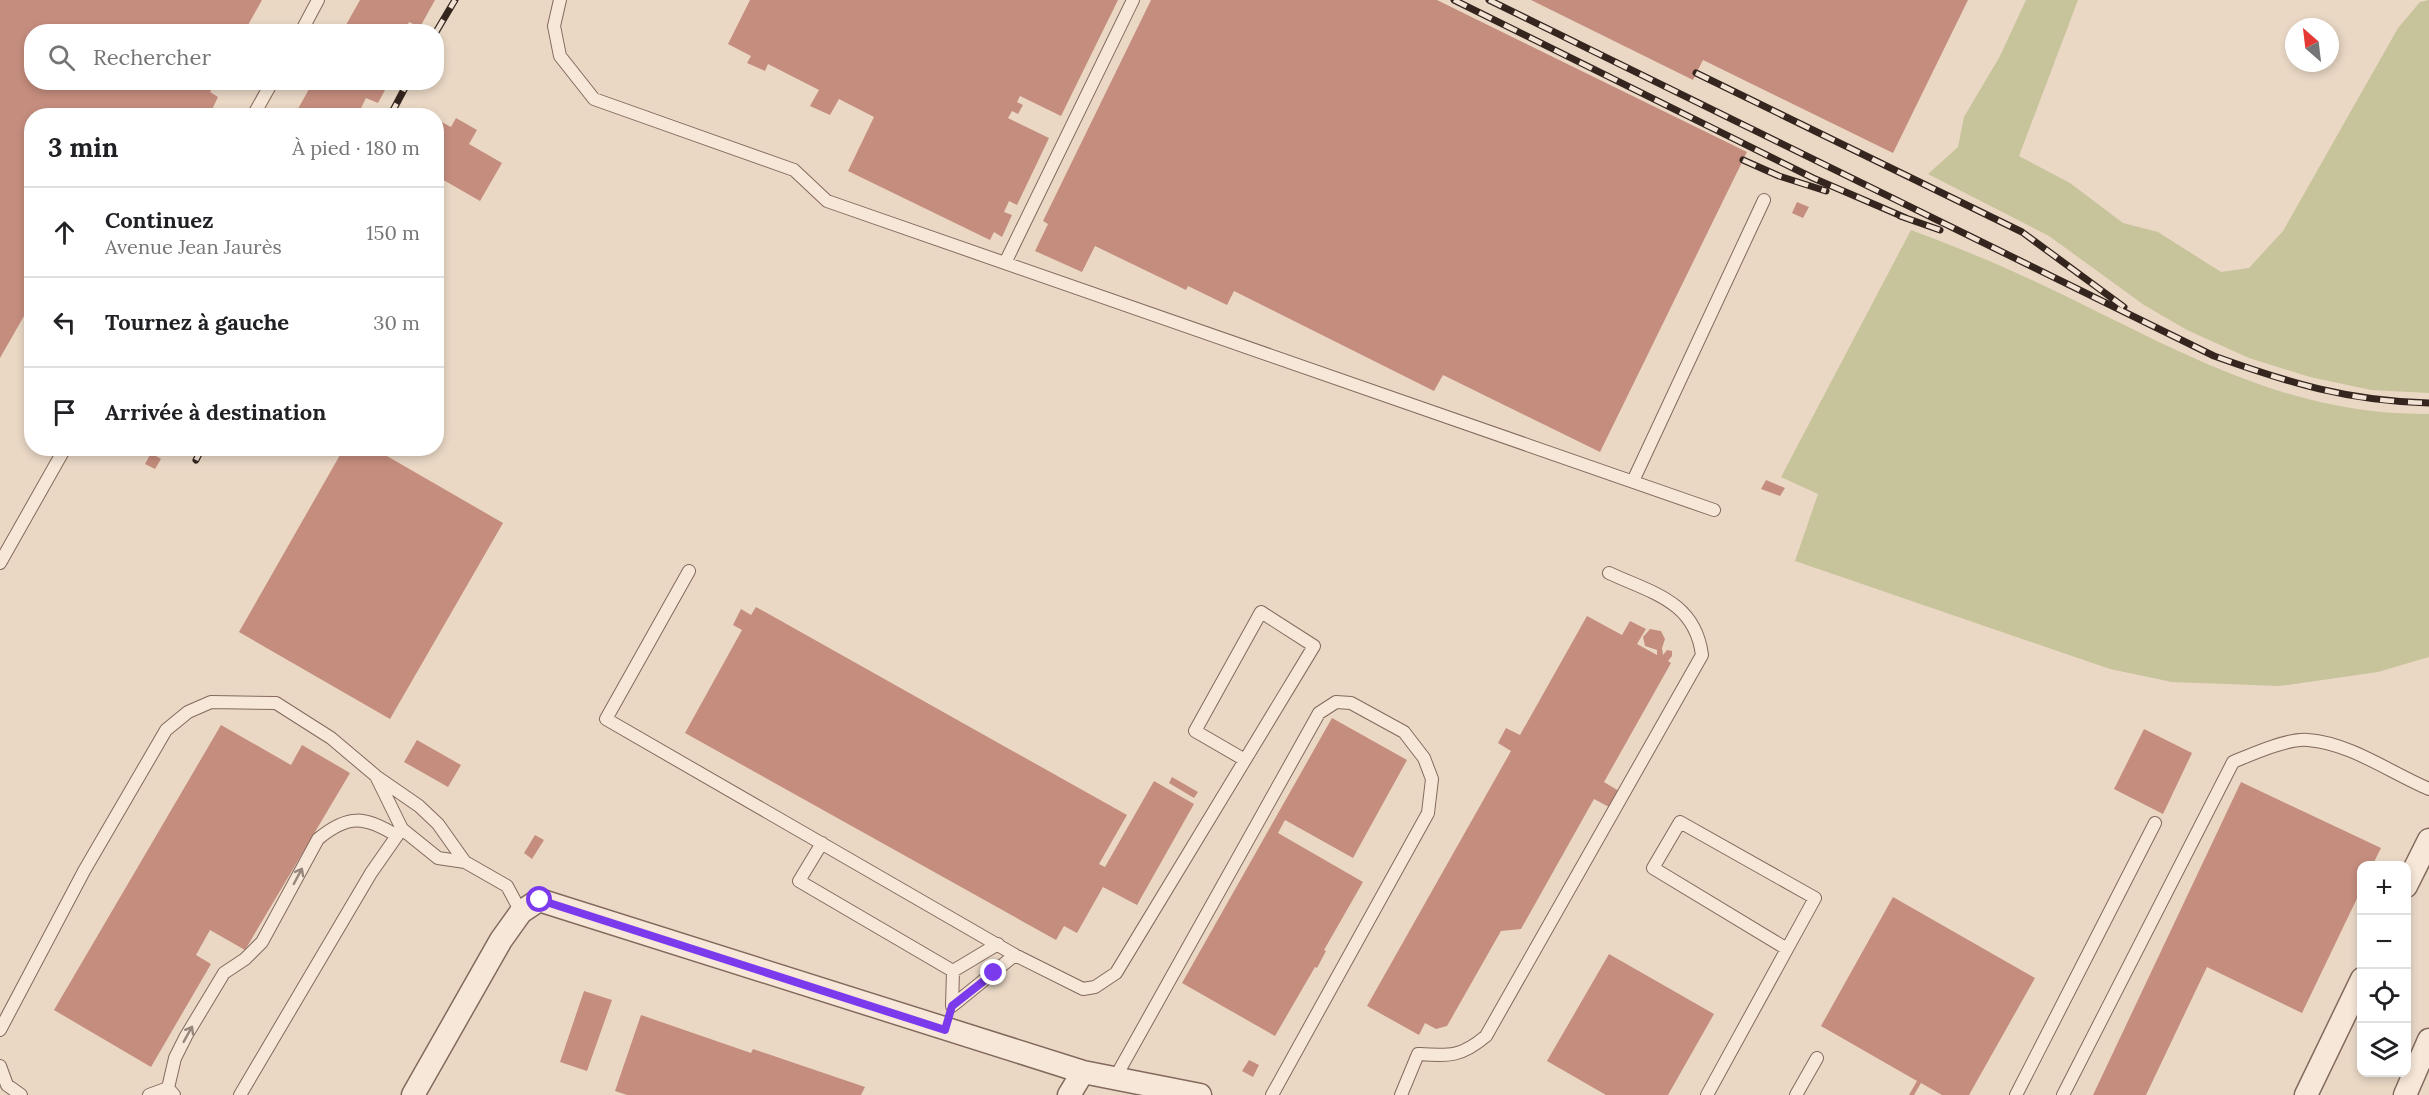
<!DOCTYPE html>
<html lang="fr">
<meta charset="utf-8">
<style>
:root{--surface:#fff;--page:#f6f6f6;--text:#202124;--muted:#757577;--line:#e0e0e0}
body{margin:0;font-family:Lora,serif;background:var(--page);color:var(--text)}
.controls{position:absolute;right:18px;bottom:18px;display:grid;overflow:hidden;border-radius:12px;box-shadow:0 3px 9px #0003}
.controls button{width:54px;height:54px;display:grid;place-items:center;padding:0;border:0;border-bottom:2px solid var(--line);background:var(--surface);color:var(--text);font:30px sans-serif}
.compass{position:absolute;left:2285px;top:18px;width:54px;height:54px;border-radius:50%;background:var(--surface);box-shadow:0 3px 9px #0003;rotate:332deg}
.stop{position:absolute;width:18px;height:18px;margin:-14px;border:4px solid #7c3aed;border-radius:50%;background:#fff}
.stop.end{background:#7c3aed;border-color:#fff;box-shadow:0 2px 6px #0008}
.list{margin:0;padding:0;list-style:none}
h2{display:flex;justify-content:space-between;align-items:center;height:78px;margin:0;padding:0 24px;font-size:26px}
h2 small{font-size:20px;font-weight:400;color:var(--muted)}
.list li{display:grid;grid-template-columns:39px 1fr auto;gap:18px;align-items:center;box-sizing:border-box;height:90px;padding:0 24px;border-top:2px solid var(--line)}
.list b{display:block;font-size:22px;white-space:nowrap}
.list p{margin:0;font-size:20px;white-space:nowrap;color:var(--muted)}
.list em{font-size:20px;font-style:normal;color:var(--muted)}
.icon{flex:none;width:33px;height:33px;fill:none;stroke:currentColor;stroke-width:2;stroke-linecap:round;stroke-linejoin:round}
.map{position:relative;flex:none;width:2429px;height:1095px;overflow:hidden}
.search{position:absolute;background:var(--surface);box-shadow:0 3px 9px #0003;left:24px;top:24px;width:420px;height:66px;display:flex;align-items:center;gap:15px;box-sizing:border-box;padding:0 21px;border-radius:24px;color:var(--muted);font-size:22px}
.panel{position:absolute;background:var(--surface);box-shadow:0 3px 9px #0003;left:24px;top:108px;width:420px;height:348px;border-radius:24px}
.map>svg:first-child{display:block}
.green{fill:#c7c39a}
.building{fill:#c58d7e}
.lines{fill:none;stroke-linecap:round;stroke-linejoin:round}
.lane-casing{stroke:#84695d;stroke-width:14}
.street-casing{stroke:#84695d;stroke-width:25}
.lane{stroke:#f6e7d8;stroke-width:12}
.street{stroke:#f6e7d8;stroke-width:22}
.rail-casing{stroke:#35251f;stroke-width:7}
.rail{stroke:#f2e3d4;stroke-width:4.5;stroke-dasharray:14;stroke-linecap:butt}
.oneway{stroke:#96867c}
.route{stroke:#7c3aed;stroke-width:8}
</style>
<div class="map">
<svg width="2429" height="1095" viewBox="0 0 2429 1095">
<rect width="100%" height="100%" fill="#ead8c5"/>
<path class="green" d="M2026 0H2078L2019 156 2070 183 2123 223 2158 232 2221 272 2249 268 2283 231 2398 28 2420 2 2429 0V393L2371 390 2310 377 2249 358 2187 330 2144 305 2049 236 1928 174 1958 147 1964 117 2000 56Z
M1911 230C1945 243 1979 256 2012 271 2151 333 2270 416 2429 414V657L2378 672 2280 686 2172 682 2110 669 1795 561 1818 494 1781 477Z"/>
<path class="building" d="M0 0H262L244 32H32V82H216L210 92 218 97 209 116 198 112 196 116H32V302L0 358Z
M360 0H435L420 27 409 22 404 32H342Z
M750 0H1118L1061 116 1020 96 1017 102 1023 105 1018 114 1012 111 1008 118 1049 138 1017 205 1009 201 1004 212 1012 215 1002 237 994 232 990 240 848 171 874 117 839 99 830 115 810 106 819 90 768 64 765 71 747 63 751 56 728 44Z
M1151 0H1437L1747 152 1600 452 1443 375 1434 391 1234 291 1227 305 1188 286 1186 290 1095 246 1082 272 1035 251 1048 224 1043 221Z
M1531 0H1968L1893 153 1703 60 1693 80Z
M313 82H375L385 90 378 103 366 98 357 116H294Z
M456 118 477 130 469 144 502 163 480 201 440 178 436 183V119L451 127Z
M1797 202 1809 207 1803 218 1792 213Z
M344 448H373L503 523 390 719 239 632Z
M151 453 161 459 155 469 145 464Z
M1766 480 1785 488 1780 496 1761 489Z
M756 607 1127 815 1099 864 1105 867 1154 781 1194 804 1137 905 1103 887 1077 933 1064 926 1056 940 685 733 742 630 733 625 741 609 751 615Z
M1587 616 1622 635 1630 621 1646 629 1637 644 1657 655V650L1645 646 1643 637 1650 629 1661 631 1665 639 1662 648 1663 655 1667 650 1672 651V656L1668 661 1671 663 1604 782 1619 791 1609 807 1594 799 1521 929 1501 931 1447 1026 1436 1029 1425 1023 1419 1035 1367 1006 1511 751 1498 743 1506 728 1520 735Z
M1332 718 1407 760 1353 858 1285 820 1278 833 1363 882 1324 950 1326 951 1317 968 1315 967 1275 1036 1182 983Z
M221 725 291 765 302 745 350 773 245 950 210 930 196 955 211 964 151 1067 54 1010Z
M2144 729 2192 753 2163 814 2114 789Z
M417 740 461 765 448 787 404 762Z
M1172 777 1198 792 1194 798 1169 783Z
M2241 782 2381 848 2372 866H2362V888L2302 1013 2207 967 2146 1095H2093Z
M535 835 544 840 532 859 524 853Z
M1893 897 2035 978 1969 1095H1942L1921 1083 1914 1095H1909L1917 1081 1821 1026Z
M1609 954 1714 1014 1668 1095H1606L1547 1061Z
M584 991 612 1000 587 1071 560 1062Z
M641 1015 751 1053 753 1049 865 1087 861 1095H627L615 1091Z
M1249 1060 1259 1065 1253 1077 1242 1071Z"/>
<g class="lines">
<g class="lane-casing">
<path id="lane" d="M560 0 554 26 560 56 594 99 794 170 827 201 1714 510
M301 32 318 0
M253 116 272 82
M1005 263 1133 0
M1633 481 1764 200
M0 563 65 448
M689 571 606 719 1015 955 1083 989 1095 987 1116 973 1314 646 1261 612 1195 731 1245 760
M377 777 419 806 438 824 465 862
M822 843 799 881 953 971 998 944
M953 971 952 1006 1015 955
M0 1030 84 871 166 730 188 712 211 702 276 703 331 738 376 776 402 829 438 858 465 862 507 886 521 912
M0 1066 7 1085 21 1095
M1115 1078 1319 713 1336 702 1351 703 1404 732 1424 758 1432 779 1428 813 1272 1095
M168 1088 175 1058 186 1036 224 973 245 959 262 942 318 839C348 814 365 816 397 836
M149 1095 168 1088 174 1095
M240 1095 371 873 401 830
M1401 1095 1418 1054C1450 1056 1461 1057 1486 1036L1702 655C1695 601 1652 593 1609 573
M1707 1095 1815 898 1680 822 1653 868 1787 949
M1796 1095 1817 1058
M2016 1095 2155 823
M2063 1095 2233 762C2252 754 2288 738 2308 740 2350 743 2391 773 2429 789"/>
</g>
<g class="street-casing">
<path id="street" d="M2406 886 2429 840
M413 1095 501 940 521 912 539 900 1083 1072 1200 1095
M1069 1095 1083 1072
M2306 1095 2362 979
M2405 1095 2429 1040"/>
</g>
<use href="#lane" class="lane"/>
<use href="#street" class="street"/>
<g class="rail-casing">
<path id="rail" d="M1454 0 1813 178 1906 218
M1489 0 2214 356C2289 383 2348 401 2429 403
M436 32 455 0
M1696 73 2022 232 2124 307
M390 116 408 82
M1743 160 1779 176 1826 191
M1900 216 1940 230
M196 460 202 448"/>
</g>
<use href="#rail" class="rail"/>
</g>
<defs><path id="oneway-shaft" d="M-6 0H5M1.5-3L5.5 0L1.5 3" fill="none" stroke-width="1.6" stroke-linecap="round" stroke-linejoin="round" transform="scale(1.5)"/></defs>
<g class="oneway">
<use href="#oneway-shaft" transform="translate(298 876) rotate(-62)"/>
<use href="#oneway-shaft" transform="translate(188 1034) rotate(-61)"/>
</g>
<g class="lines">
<path class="route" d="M540 900 945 1030 952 1006 994 973"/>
</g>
</svg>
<div class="controls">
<button>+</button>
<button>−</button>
<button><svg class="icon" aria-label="locate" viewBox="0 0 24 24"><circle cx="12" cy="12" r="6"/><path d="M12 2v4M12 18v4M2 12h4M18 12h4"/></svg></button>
<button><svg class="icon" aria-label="layers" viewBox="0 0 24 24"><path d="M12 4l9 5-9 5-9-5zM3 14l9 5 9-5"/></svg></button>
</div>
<svg class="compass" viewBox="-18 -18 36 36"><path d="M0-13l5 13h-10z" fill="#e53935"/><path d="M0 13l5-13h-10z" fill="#757577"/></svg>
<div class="stop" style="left:540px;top:900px"></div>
<div class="stop end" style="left:994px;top:973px"></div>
<div class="search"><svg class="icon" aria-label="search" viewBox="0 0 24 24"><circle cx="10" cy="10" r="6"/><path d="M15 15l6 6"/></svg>Rechercher</div>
<section class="panel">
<h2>3 min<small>À pied · 180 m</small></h2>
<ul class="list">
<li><svg class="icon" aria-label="ahead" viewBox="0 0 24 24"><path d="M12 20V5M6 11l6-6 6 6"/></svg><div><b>Continuez</b><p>Avenue Jean Jaurès</p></div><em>150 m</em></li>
<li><svg class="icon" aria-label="left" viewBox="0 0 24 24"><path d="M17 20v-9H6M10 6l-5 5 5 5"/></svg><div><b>Tournez à gauche</b></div><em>30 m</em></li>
<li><svg class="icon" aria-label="arrive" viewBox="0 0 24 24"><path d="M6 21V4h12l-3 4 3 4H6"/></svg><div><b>Arrivée à destination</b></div></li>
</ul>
</section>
</div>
